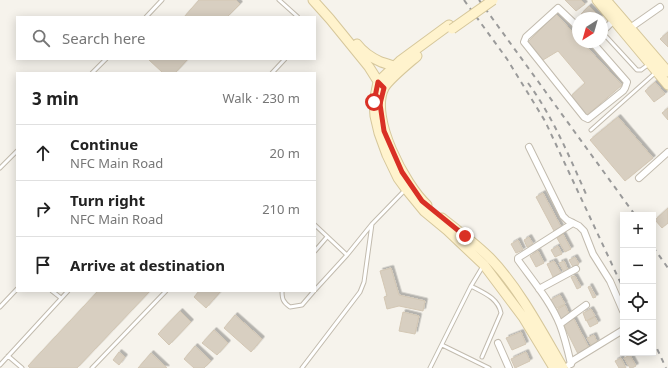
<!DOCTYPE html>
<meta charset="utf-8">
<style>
:root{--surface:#fff;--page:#f2f2f2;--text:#222;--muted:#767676;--line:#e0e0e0}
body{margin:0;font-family:"Noto Sans",sans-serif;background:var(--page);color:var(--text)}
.controls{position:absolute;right:12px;bottom:12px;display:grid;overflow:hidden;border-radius:0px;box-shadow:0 2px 10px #0003}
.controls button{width:36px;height:36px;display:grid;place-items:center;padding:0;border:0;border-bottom:1px solid var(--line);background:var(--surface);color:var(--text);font:20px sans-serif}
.compass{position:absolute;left:572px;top:12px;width:36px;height:36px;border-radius:50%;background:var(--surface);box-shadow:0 2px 10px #0003;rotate:217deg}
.stop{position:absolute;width:12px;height:12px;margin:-9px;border:3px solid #d93025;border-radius:50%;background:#fff}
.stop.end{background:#d93025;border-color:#fff;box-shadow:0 1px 4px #0008}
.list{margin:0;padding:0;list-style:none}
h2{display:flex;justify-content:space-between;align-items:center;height:52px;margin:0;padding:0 16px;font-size:17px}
h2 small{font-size:13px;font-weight:400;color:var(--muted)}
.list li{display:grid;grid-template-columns:26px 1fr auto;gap:12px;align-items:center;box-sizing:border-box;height:56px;padding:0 16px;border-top:1px solid var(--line)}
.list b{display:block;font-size:15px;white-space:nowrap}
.list p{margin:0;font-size:13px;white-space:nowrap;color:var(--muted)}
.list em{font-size:13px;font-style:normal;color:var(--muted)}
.icon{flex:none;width:22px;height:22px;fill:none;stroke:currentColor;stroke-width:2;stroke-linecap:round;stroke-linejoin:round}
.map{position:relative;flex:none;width:668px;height:368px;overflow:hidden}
.search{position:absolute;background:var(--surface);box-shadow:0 2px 10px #0003;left:16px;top:16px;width:300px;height:44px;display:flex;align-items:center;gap:10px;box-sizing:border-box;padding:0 14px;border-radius:0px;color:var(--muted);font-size:15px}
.panel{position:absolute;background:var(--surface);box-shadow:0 2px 10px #0003;left:16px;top:72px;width:300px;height:220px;border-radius:0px}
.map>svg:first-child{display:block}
.building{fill:#d8cfc1;stroke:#d3c7b4;filter:url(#shadow)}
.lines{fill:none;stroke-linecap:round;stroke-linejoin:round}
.lane-casing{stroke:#c2bbae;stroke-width:5}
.street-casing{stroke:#c2bbae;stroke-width:8}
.secondary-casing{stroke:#d6c79b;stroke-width:11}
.lane{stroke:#fff;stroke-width:3}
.street{stroke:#fff;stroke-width:6}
.secondary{stroke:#fff3cd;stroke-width:9}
.rail{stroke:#9a9a9a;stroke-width:2;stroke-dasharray:5 5;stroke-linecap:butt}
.secondary-bridge-casing{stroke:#d6c79b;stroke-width:11;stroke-linecap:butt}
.secondary-bridge{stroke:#fff3cd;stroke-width:9}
.route{stroke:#d93025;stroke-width:5}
</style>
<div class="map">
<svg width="668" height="368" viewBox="0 0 668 368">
<defs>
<filter id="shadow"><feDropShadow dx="2.5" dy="-2.5" stdDeviation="0" flood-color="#0004"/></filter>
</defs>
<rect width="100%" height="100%" fill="#f6f3ec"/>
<path class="building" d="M199 0H236L240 4 227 17H184Z
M565 0H581L585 4 576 11Z
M589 6 601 18H584L581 14Z
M556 14 578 38V42H582L622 85 586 116 570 97 585 83 558 51 543 60 528 42Z
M668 32V47L660 39Z
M148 59H188L175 73H163Z
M655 82 665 94 654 102 645 91Z
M668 108V120L662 113Z
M618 117 653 158 625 181 590 140Z
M543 193 561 227 554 231 536 197Z
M668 208V223L662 228 655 220Z
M563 234 571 249 565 252 557 238Z
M529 237 533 244 527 247 524 240Z
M518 240 523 250 516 253 511 244Z
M558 246 562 254 555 257 551 250Z
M538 251 544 263 536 267 530 256Z
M575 257 579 264 573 267 569 260Z
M554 261 561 273 553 277 547 264Z
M564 261 568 270 564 272 559 263Z
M391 268 399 295 425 301 423 311 399 306 387 309 384 297 387 296 380 271Z
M575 276 581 287 577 289 571 277Z
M590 286 596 297 593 298 588 287Z
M98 291H150L77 368H30L28 366Z
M199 291H221L206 308 194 297Z
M560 295 565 304 555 309 550 300Z
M565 305 569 314 561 319 556 310Z
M591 309 595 316 586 321 583 313Z
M180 311 191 322 169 345 158 334Z
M403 312 419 316 415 334 399 331Z
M235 315 262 339 251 352 224 328Z
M595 317 598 323 590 327 587 321Z
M574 319 589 348 578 354 563 324Z
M214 330 228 343 217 355 202 343Z
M521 332 526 344 512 350 506 338Z
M594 335 597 342 591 345 587 338Z
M195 346 211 361 204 368H194L184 359Z
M119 352 125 357 119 365 113 360Z
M526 352 530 361 515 368 511 359Z
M151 353 167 368H138Z
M630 355 636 366 632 368H630L624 358Z
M621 358 626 368H619L615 361Z"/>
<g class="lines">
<g class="lane-casing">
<path id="lane" d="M279 0 298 17
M146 17 162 0
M602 32 637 70H641L649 64
M92 73 106 59
M272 73 285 59
M591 130 655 73
M0 168 17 151
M315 225 347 255 372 224 405 190
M315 251 327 237
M471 286C484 293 498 298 501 313L482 357
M315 290 347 255
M52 291 61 298
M282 291C282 299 283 302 290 307L302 305 314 291
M0 307 17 289
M442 345 489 368
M8 356 22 368
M0 365 68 291
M92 368 166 291
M302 368 360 292 364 282 372 224
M430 368 471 286 483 266"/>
</g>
<g class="street-casing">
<path id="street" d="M578 27 558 8 526 37 524 42 584 117 588 119 623 91 625 88 627 82 592 42
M630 28 660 7
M602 32 614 20
M529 147 563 216 567 220 579 226 584 231 593 254 610 281 623 311
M639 178 668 152
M539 289 576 269
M560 324 586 305
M498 343 509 368
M571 364C568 351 565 338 560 325 551 302 533 281 518 260V258L573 223
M569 365 574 360 623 330"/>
</g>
<g class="secondary-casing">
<path id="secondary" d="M313 0 330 19 369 67 381 86
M597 0 668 85
M606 0 668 72
M449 25 400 61 378 82 374 102 375 116 379 133 387 155 398 178 406 189 424 211 447 230 484 265 523 317 554 368
M357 44C363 52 372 58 381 62 387 64 393 65 399 69
M417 56C409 63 388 80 384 88 369 117 405 185 427 205
M442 218C458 231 475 243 490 258 519 288 542 332 563 368"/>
</g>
<use href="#lane" class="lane"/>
<use href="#street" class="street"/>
<use href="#secondary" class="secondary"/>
<path class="rail" d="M464 0 507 59 545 121 623 288
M479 0 635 215
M528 83C553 117 569 156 586 194
M653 247 668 268
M653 340 666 368"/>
<g class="secondary-bridge-casing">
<path id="secondary-bridge" d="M452 29 493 0"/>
</g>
<use href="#secondary-bridge" class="secondary-bridge"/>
</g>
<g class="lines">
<path class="route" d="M374 102 378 82 384 88 380 104 384 131 402 172 422 201 465 236"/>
</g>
</svg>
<div class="controls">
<button>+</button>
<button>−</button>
<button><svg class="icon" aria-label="locate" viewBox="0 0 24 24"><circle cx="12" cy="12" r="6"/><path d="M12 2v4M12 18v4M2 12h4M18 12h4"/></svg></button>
<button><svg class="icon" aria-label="layers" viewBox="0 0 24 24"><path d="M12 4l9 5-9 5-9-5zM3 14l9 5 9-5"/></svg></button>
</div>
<svg class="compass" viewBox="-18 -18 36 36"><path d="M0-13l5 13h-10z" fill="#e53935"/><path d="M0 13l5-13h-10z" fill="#767676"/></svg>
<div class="stop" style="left:374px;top:102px"></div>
<div class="stop end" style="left:465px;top:236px"></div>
<div class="search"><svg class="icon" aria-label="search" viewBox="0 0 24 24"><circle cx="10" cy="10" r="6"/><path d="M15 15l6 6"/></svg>Search here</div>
<section class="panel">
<h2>3 min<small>Walk · 230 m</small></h2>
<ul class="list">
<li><svg class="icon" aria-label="ahead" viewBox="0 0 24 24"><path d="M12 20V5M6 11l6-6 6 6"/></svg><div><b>Continue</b><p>NFC Main Road</p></div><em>20 m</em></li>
<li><svg class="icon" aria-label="right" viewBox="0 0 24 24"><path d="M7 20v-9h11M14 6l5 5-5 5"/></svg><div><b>Turn right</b><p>NFC Main Road</p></div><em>210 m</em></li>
<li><svg class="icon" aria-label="arrive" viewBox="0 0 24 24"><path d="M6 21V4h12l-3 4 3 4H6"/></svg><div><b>Arrive at destination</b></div></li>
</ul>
</section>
</div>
